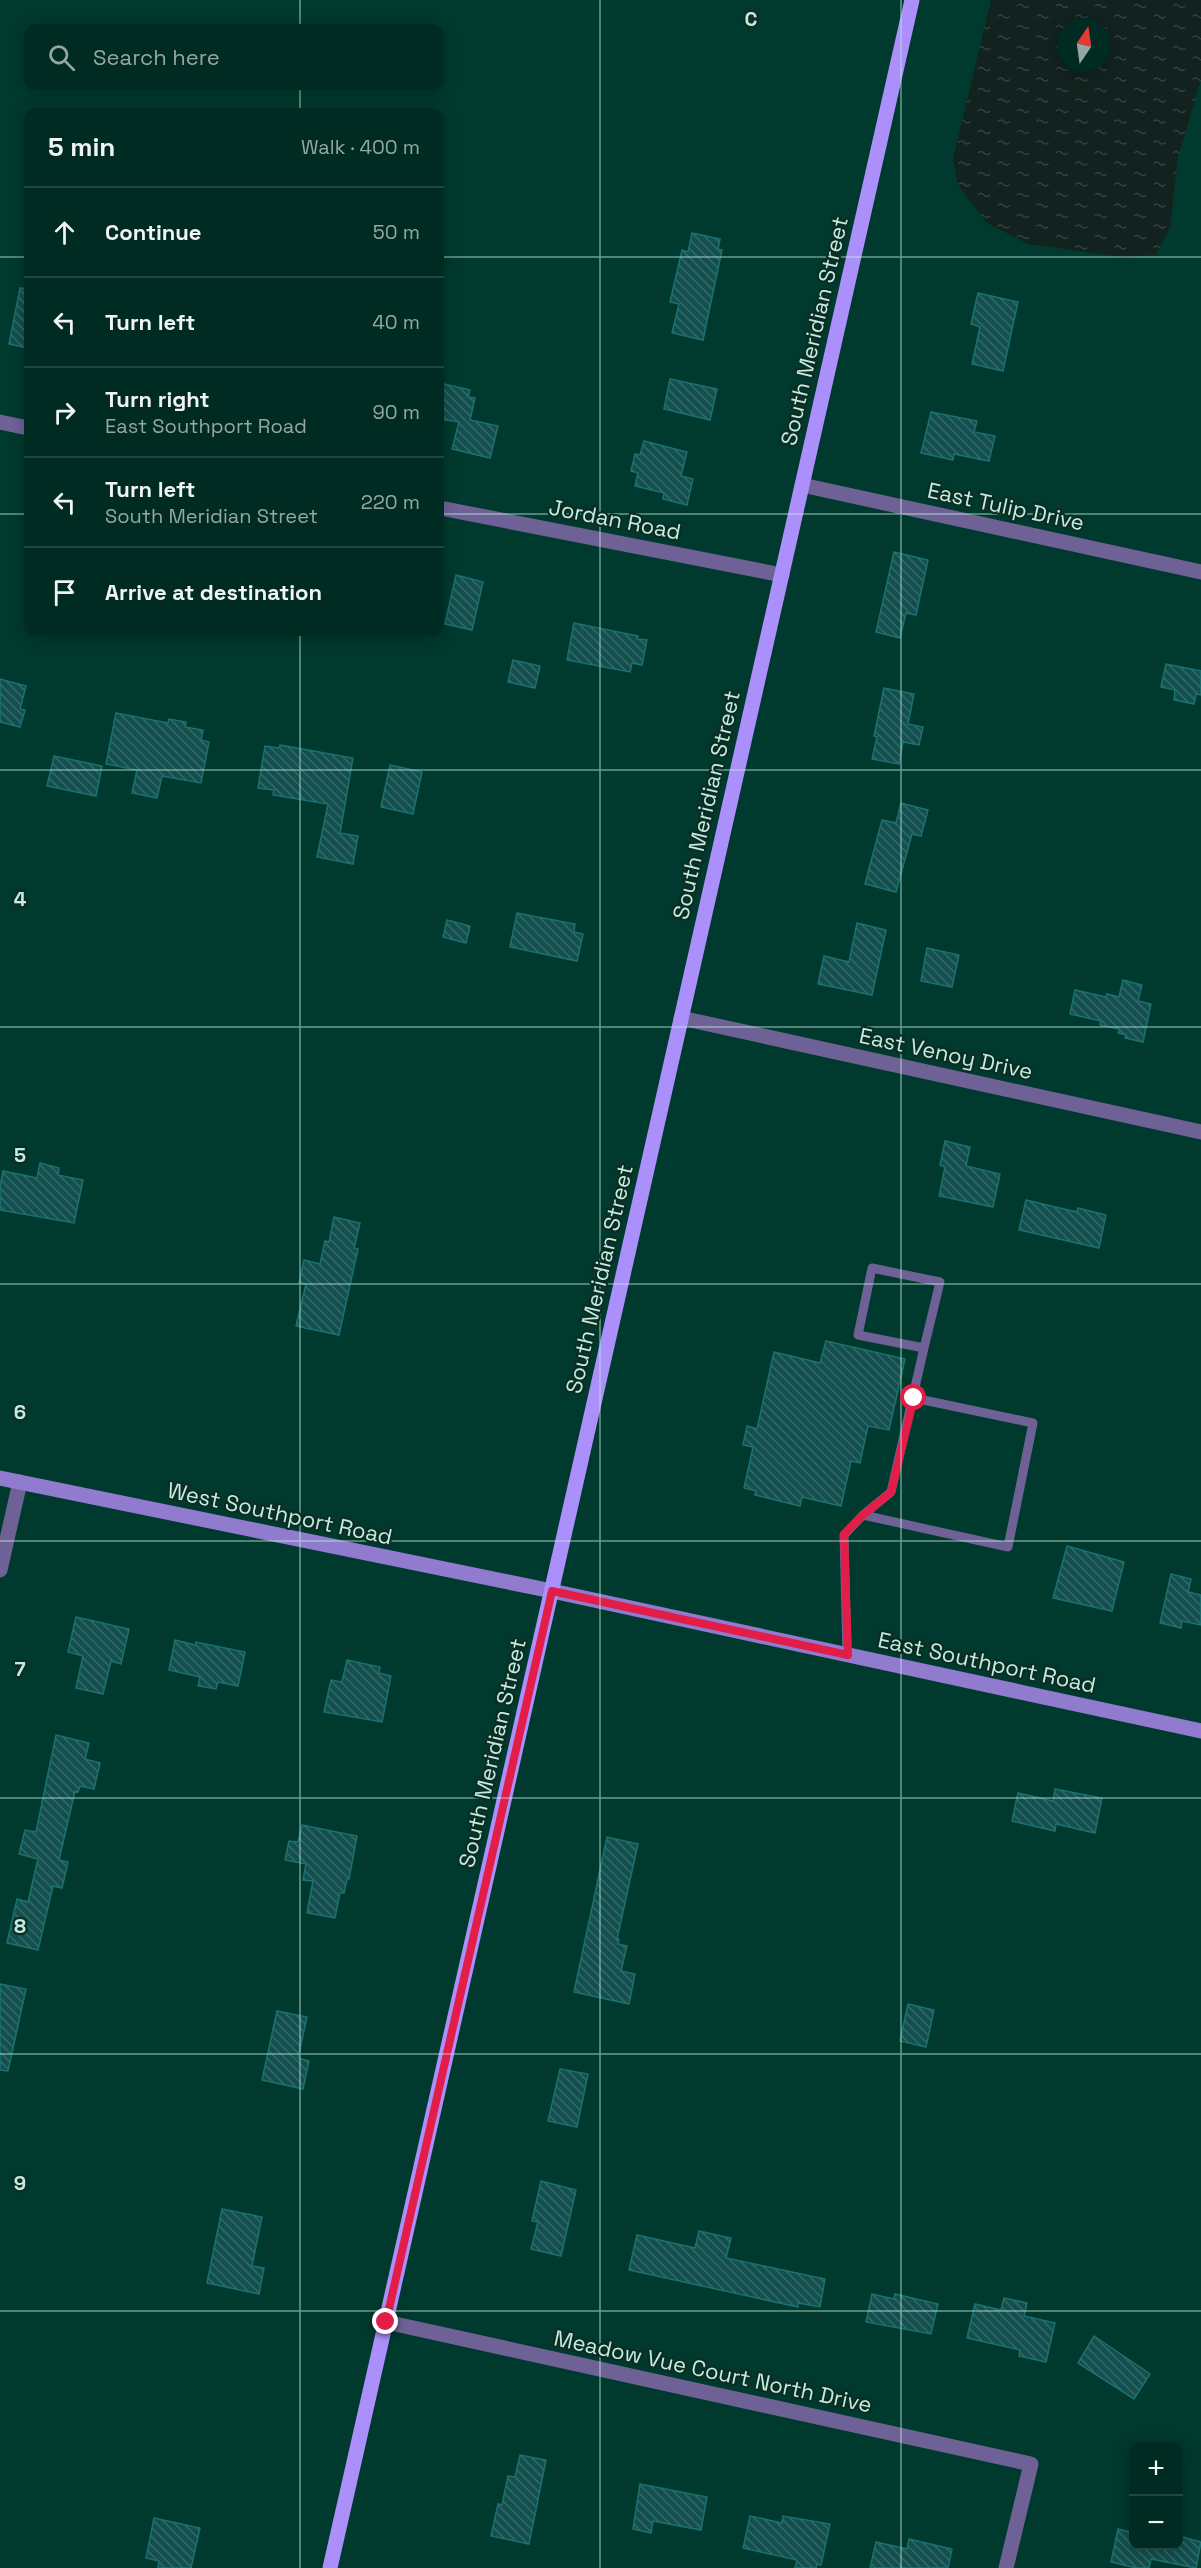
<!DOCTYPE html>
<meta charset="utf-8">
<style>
:root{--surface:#002b22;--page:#0a332a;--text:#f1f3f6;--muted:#95a7a5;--line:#224740}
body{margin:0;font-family:"Space Grotesk",sans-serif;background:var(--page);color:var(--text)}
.controls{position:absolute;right:18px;bottom:18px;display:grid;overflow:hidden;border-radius:12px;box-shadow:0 3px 15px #0003}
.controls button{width:54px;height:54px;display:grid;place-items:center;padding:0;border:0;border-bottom:2px solid var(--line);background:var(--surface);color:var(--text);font:30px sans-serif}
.compass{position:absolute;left:1057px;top:18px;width:54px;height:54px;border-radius:50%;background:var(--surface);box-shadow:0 3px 15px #0003;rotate:13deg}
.stop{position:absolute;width:18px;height:18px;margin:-14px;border:4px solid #e11d48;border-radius:50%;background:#fff}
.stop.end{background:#e11d48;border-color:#fff;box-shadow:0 2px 6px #0008}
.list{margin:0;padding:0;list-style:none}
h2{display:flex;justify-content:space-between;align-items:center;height:78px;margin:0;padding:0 24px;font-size:26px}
h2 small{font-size:20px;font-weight:400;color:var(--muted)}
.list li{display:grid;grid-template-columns:39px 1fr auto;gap:18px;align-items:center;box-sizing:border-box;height:90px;padding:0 24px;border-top:2px solid var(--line)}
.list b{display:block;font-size:22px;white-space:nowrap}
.list p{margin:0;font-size:20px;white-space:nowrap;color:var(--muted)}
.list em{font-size:20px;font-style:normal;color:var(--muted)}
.icon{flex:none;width:33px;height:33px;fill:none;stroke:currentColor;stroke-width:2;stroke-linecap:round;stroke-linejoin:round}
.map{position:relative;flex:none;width:1201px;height:2568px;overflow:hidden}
.search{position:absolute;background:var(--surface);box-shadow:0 3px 15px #0003;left:24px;top:24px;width:420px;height:66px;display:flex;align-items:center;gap:15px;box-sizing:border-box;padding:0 21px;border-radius:12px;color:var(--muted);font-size:22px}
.panel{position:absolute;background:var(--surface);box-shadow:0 3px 15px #0003;left:24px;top:108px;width:420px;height:528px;border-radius:12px}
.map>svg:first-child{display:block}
.water{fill:url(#water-ripples);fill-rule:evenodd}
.building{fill:url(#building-back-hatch);stroke:#1a7271;stroke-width:1.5}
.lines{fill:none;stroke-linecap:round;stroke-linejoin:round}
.service{stroke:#6d6196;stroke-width:9}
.minor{stroke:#6d6196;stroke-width:15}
.secondary{stroke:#907bcf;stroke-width:15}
.primary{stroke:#ab8ffb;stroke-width:15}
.route{stroke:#e11d48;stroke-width:8}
.grid{fill:none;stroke:#c2eee0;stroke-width:1.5;stroke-opacity:0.55}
.labels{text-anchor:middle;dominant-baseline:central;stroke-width:4.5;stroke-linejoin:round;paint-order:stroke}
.street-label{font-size:22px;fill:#c2eee0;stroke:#0d2c24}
.grid-label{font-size:20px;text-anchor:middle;font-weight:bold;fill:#c2eee0;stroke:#0d2c24;stroke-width:4.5;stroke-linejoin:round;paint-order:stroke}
</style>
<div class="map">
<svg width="1201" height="2568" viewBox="0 0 1201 2568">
<defs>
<pattern id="water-ripples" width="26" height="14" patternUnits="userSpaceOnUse" patternTransform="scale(1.5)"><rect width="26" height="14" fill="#12221e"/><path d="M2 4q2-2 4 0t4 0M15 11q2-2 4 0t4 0" fill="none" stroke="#33423e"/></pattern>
<pattern id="building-back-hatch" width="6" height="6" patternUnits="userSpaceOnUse" patternTransform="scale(1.5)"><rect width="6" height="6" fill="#124f4e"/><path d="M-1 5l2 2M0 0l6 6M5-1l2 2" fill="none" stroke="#336967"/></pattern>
</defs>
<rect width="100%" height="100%" fill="#00392d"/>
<path class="water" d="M991 0H1201V80L1178 157 1170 227 1156 255 1123 257 1028 244 987 223 958 185 953 159ZM1066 27H1102V63H1066Z"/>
<path class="building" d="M692 233 720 239 718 249 722 250 703 340 672 333 679 304 670 302 682 250 688 252Z
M20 288 28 289V348L9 344Z
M978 293 1018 302 1003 371 972 364 980 327 971 324Z
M670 379 717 389 710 420 664 409Z
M440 383 470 390 468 397 475 398 470 420 498 426 490 458 452 449 459 422 440 419Z
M931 412 977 421 974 432 995 436 989 461 954 454 953 460 921 453Z
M644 441 687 452 681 476 693 479 687 505 663 499 664 493 635 486 638 473 631 471 635 454 640 455Z
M894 552 928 560 916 615 906 613 900 638 876 632Z
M456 575 483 582 472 630 445 624Z
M574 623 638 636 637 639 647 640 642 665 632 663 630 672 567 660Z
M513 660 540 666 535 688 508 682Z
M1166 664 1201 671V695L1196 694 1194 704 1174 700 1175 690 1161 687Z
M0 679 26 686 20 709 25 710 20 727 0 722Z
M884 688 914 694 908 724 923 727 919 745 903 742 899 764 872 759 877 737 874 736Z
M116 713 168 723 169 719 186 722 185 727 203 730 201 740 209 742 201 783 162 776 157 798 132 793 137 770 106 764Z
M280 745 353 758 340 833 358 836 353 864 317 857 328 804 273 795 274 790 258 788 265 746 279 748Z
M54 756 102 766 96 796 47 786Z
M390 765 422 772 413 814 381 807Z
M901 803 928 810 921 836 912 834 896 892 865 884 882 820 896 823Z
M517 913 575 924 574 932 583 934 577 961 510 947Z
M447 920 470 926 466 943 443 937Z
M857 923 886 930 872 995 818 984 824 956 849 962Z
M927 948 959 955 952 987 921 981Z
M1123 980 1142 985 1138 1001 1151 1004 1143 1042 1125 1038 1126 1035 1118 1033 1119 1029 1100 1025 1101 1021 1070 1014 1075 990 1106 997 1107 994 1119 997Z
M945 1141 970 1147 966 1166 1000 1174 993 1207 939 1196 945 1167 940 1165Z
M40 1163 59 1168 58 1175 83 1180 74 1223 0 1210V1187L3 1171 37 1178Z
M1026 1200 1077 1212 1078 1208 1106 1215 1099 1248 1019 1230Z
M334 1217 360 1223 354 1248 358 1249 339 1335 296 1326 306 1284 299 1283 304 1260 320 1264 325 1241 329 1242Z
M826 1341 905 1359 889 1430 868 1426 860 1463 851 1461 841 1506 802 1497 800 1506 755 1495 756 1491 744 1488 753 1447 743 1445 747 1426 757 1429 774 1352 820 1363Z
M1067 1546 1124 1562 1112 1611 1053 1598Z
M1171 1574 1191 1579 1188 1592 1201 1595V1625L1182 1621 1181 1628 1160 1623Z
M76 1617 129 1629 121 1664 111 1661 103 1694 76 1688 83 1656 68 1652Z
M175 1640 195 1645 196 1642 245 1652 238 1686 218 1682 216 1689 198 1686 200 1677 169 1670Z
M347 1660 380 1667 379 1673 391 1676 382 1722 324 1712 331 1680 342 1682Z
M56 1735 89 1743 85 1759 100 1763 94 1789 80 1786 78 1792 75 1791 59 1860 68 1862 62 1888 53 1886 38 1950 7 1943 17 1899 28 1902 38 1859 19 1854 25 1830 36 1832Z
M1055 1789 1102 1798 1095 1833 1056 1824 1055 1831 1012 1821 1018 1793 1053 1801Z
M302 1825 357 1836 349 1879H347L344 1893H340L335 1918 307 1913 313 1881 303 1880 306 1864 285 1860 289 1841 298 1842Z
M607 1837 638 1844 617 1939H619L618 1944 627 1946 621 1971 635 1974 629 2004 574 1992Z
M0 1984 26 1989 8 2071 0 2070Z
M908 2004 934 2010 926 2047 900 2041Z
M277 2011 307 2017 298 2058 309 2061 303 2089 262 2080Z
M560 2069 588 2074 577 2127 548 2121Z
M541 2181 576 2190 561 2256 531 2249 538 2222 532 2221Z
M222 2209 262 2217 252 2266 264 2268 259 2294 207 2283Z
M699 2231 731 2238 726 2258 825 2279 820 2307 798 2303V2307L629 2270 637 2235 695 2248Z
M872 2294 894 2299 895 2294 938 2304 931 2334 866 2322Z
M1004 2298 1027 2303 1024 2316 1055 2323 1046 2362 1019 2356 1020 2350 967 2338 975 2304 1001 2310Z
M1094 2336 1150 2374 1134 2399 1078 2363Z
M520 2455 546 2460 529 2544 491 2536 498 2504 502 2505 508 2476 515 2477Z
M640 2484 707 2497 701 2530 653 2521 651 2533 633 2529Z
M750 2516 782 2523 783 2516 830 2524 821 2565 817 2564 816 2568H795L797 2560 743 2548Z
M154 2518 200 2528 191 2568H158L159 2561 146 2558Z
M1118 2529 1134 2533V2546H1179V2536L1201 2542 1196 2568 1151 2559 1149 2568H1136L1111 2562Z
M909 2539 952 2549 948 2568H870L876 2542 907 2549Z"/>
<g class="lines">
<path class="service" d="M863 1515 1008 1547 1033 1423 914 1398
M847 1655 844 1535 863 1515 891 1492 924 1348 858 1335 872 1268 940 1282 924 1348"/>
<path class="minor" d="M0 422 28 428
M802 485 1201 572
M440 508 782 575
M681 1018 1201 1132
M0 1570 20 1482
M386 2322 1031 2464 1006 2568"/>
<path class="secondary" d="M0 1478 552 1591 1201 1731"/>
<path class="primary" d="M330 2568 912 0"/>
</g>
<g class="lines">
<path class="route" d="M386 2322 552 1591 848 1655 844 1534 863 1515 891 1492 914 1398"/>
</g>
<path class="grid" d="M300 0V28M600 0V2568M901 0V2568M300 86V112M0 257H28M440 257H1201M0 514H28M440 514H1201M300 632V2568M0 770H1201M0 1027H1201M0 1284H1201M0 1541H1201M0 1798H1201M0 2054H1201M0 2311H1201"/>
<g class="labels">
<g class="street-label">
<text transform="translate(814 331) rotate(-77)">South Meridian Street</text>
<text transform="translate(1006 506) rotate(12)">East Tulip Drive</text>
<text transform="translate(615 519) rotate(11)">Jordan Road</text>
<text transform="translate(706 805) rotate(-77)">South Meridian Street</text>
<text transform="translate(946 1053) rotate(12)">East Venoy Drive</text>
<text transform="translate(599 1279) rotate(-77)">South Meridian Street</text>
<text transform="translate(280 1513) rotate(12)">West Southport Road</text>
<text transform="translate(987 1662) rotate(12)">East Southport Road</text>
<text transform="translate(492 1753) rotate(-77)">South Meridian Street</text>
<text transform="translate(713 2371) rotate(12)">Meadow Vue Court North Drive</text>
</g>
</g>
<g class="grid-label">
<text x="751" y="26">C</text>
<text x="20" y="906">4</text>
<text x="20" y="1162">5</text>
<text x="20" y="1419">6</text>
<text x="20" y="1676">7</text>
<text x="20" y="1933">8</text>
<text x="20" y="2190">9</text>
</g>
</svg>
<div class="controls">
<button>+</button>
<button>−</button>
</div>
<svg class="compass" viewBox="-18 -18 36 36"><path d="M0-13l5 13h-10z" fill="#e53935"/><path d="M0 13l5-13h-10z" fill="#95a7a5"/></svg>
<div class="stop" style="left:914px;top:1398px"></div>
<div class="stop end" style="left:386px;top:2322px"></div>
<div class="search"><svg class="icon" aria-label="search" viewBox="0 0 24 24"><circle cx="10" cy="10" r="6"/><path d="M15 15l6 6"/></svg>Search here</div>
<section class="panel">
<h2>5 min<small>Walk · 400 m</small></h2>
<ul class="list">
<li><svg class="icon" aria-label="ahead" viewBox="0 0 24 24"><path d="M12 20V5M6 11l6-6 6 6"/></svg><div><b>Continue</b></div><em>50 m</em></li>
<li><svg class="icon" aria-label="left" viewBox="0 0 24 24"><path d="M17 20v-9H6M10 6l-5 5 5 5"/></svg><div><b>Turn left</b></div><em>40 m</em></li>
<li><svg class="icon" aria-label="right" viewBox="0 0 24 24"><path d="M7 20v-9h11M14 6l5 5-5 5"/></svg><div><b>Turn right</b><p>East Southport Road</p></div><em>90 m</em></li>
<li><svg class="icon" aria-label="left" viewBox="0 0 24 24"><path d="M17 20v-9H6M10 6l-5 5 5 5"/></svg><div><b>Turn left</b><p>South Meridian Street</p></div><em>220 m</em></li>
<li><svg class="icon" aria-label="arrive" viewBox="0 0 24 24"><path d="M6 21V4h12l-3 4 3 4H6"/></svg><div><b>Arrive at destination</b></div></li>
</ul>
</section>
</div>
